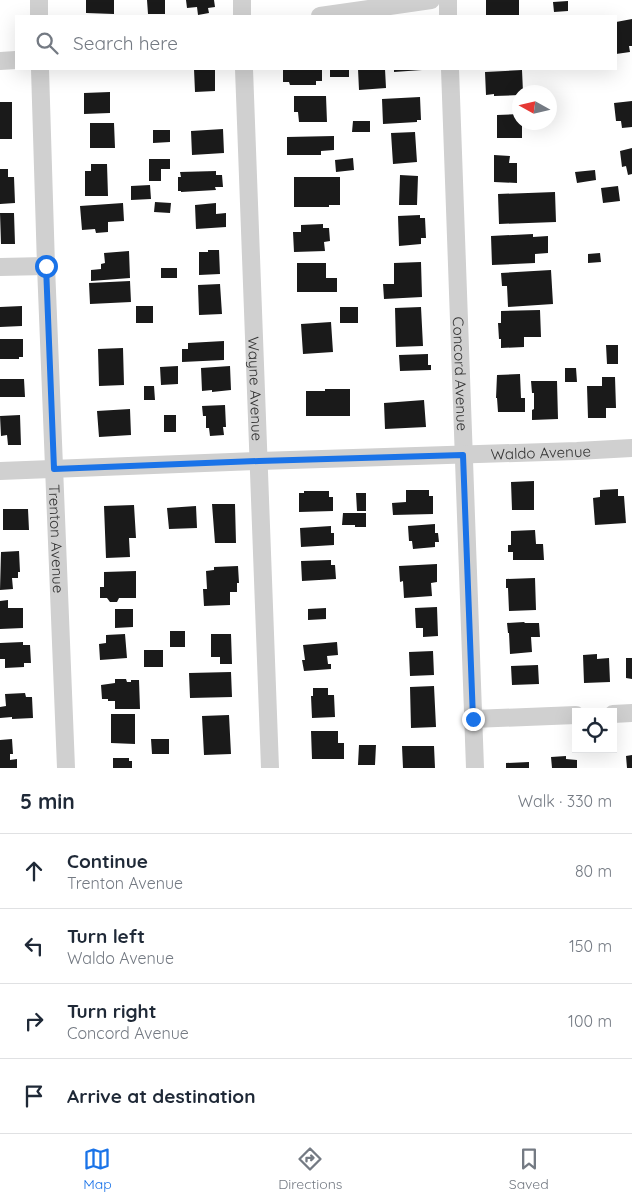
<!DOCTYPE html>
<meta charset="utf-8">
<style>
:root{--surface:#fff;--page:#f2f2f3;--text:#1f2937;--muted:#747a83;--line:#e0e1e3;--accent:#1a73e8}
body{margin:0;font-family:Quicksand,sans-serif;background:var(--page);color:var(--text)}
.controls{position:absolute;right:15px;bottom:15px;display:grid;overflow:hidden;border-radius:0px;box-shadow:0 5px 20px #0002}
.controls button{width:45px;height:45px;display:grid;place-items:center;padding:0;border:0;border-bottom:1px solid var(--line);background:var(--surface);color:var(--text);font:25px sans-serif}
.compass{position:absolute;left:512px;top:85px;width:45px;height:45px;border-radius:50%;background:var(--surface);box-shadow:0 5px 20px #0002;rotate:278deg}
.stop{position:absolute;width:15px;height:15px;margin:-11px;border:4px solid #1a73e8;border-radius:50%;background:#fff}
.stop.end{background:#1a73e8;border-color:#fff;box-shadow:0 1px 5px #0008}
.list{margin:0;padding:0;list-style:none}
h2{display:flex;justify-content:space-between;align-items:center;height:65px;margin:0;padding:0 20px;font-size:21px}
h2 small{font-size:16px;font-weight:400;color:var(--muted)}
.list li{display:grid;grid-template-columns:32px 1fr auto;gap:15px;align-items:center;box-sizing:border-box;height:75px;padding:0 20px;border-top:1px solid var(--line)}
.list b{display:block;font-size:19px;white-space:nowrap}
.list p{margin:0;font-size:16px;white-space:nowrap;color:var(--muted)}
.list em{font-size:16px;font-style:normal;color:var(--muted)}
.icon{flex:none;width:28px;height:28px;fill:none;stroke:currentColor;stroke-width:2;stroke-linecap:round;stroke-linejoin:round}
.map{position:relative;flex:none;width:632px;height:768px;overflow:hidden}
.search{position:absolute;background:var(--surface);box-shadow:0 5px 20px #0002;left:15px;right:15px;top:15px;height:55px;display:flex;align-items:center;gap:12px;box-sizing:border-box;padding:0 18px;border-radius:0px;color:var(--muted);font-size:19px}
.sheet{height:365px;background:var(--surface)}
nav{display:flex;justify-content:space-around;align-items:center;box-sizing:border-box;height:70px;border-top:1px solid var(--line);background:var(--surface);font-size:14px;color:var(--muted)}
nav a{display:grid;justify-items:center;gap:2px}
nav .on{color:var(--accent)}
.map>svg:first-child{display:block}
.building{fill:#1a1a1a}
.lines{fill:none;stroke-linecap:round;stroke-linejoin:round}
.street{stroke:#d0d0d0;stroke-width:18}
.route{stroke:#1a73e8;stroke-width:6}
.labels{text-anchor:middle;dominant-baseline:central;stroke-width:5;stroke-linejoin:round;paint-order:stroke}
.street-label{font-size:15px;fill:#333;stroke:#fff}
</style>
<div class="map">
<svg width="632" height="768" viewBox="0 0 632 768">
<rect width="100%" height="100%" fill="#fff"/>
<path class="building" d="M86 0H114V14L86 13Z
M147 0H165V14H148Z
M186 0H214L215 7 208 8 209 13 198 15 197 7 187 8Z
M486 0H519V15L486 16Z
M568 1V11L554 12 553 2Z
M632 19V46H629L630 52 616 54V22Z
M194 69H215V91L195 92Z
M289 69H322V81H316V85H290L289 82H283V70H289Z
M330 69H349V77H330Z
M358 69H385L386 88 359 90Z
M394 69H422V70L394 72Z
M522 70 523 92H520V95L494 96V94L486 95 485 72Z
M110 92V113L84 114V93Z
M294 96H326L327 122H299L298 112H294Z
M420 97 421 120H417V122L383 124 382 99Z
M632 101V127L622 128 621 121H616L614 103Z
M0 102H12V139H0Z
M520 114V122H522V138H497V115Z
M353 121H370V132H352Z
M90 123H114L115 148H90Z
M223 129 224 153 192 155 191 131Z
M153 130H170V142L153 143Z
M415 132 417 162 393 164 391 133Z
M334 136V150L321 151V155H287V137Z
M632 148V174L628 175 626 166 622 167 620 151Z
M494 155 510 156 509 163H517V183L494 182Z
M353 158 354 170 336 172 335 160Z
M149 159H170V169H161V181H149Z
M91 164H107L108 196H85V171H91Z
M0 169H8V177H14L15 203 0 204Z
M595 170 596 180 577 183 575 172Z
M216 171V175H222L223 187H215L216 190 181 192V191H178V177H181L180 172Z
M400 175 418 176 417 205H399Z
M294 177H340V205H329V207H294Z
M150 185 151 199 131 200V186Z
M618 186 620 201 603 203 601 188Z
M555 192 556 222 499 224 498 194Z
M155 202 171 203 170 213 154 212Z
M123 203 124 221 108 222V232L96 233 95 229 82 230 80 206Z
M216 203V214L226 213V227L196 229 195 205Z
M0 213H14L15 244H1Z
M420 215V218H425L426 238H421V244L399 246 398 216Z
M323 224V228H329L330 241 324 242 325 251 294 252 293 232H301V225Z
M533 234V237L548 236V253L535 254V263L492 265 491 236Z
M208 250H219L220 274 199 275V252H208Z
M129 251 130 278 91 281V270L101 269V264L105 263 104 253Z
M600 253 601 262 588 263V254Z
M421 262 422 297 384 299 383 284H394V263Z
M297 263H326V278H337V292H297Z
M161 268H177V278H161Z
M551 270 553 304 508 307 507 286H502L501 273Z
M130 281 131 302 90 304 89 283Z
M220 284 222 314 199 315 198 285Z
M22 306V326L0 327V307Z
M136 306H153V323H136Z
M340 307H358V323H340Z
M421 307 423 346 396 347 395 308Z
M540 310 541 337H524V347L501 348V339H499L498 323H501V311Z
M331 322 333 352 303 354 301 324Z
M0 339H23V357H19V359H0Z
M224 341V360L182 362V349H188V343Z
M606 345H618V364H607Z
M123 348 124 385 99 386 98 349Z
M428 354V365H431V370L400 371 399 355Z
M178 366V384L161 385 160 367Z
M230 366 231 390 212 392V390L202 391 201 368Z
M565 368H576L577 382H565Z
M520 374 521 398H525V412H498L497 398H496L497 375Z
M602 377H615L616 408H606V418H588L587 386H602Z
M0 379H24L25 397H0Z
M531 381H557L558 419 532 420V410L534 409V393H532Z
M144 386H154L155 400H144Z
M325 389H350V416H306V391H325Z
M424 400 426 427 385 429 384 403Z
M225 405 226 427H223L224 435 210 436 209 428H206V416H203L202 406Z
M130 409 131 435 99 437 97 411Z
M20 415 21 445H8L7 435 1 436 0 416Z
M164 415H176V432H164Z
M534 481V510H512L511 482Z
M618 489V496H624L626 523 595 525 593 498 600 497V490Z
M406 490H429V496H433V514L393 515 392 503 406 502Z
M304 491H329V497H333V511L299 512V493H304Z
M356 493H366V511H357Z
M212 504H235L236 543H215Z
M134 505 136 538H129L130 557 106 558 104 506Z
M196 506 197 528 169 529 167 508Z
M3 509H28L29 530H3Z
M343 513H366V527H355V525H342Z
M435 524V533H438L439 542H435V547L413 549 412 541H409L408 526Z
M331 526V533H334V545L301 547 300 528Z
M535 530 536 544H543L544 560H513V552H508V545H511V531Z
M19 551 20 572H18V578H12L13 589 0 590 1 552Z
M331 560V565H335L336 579 302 581 301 561Z
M437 564V582L431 583 432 596 404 598 403 581 400 582 399 566Z
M238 566 239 583H237V592H230V605L204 606 203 589H207L206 571 214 570V567Z
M136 571V598H119L117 602H110L107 598H100V587H104V572Z
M535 578 536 610 509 611 508 588H506V579Z
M8 600V608H23V628L0 629V601Z
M437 607 438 636 423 637V628H416L415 608Z
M326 608V619L308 620V609Z
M115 609H133V627L115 628Z
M524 622 525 623H539L540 637H531L532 652 510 654 509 633H508L507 623Z
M170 631H185V647H170Z
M125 634 127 658 100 660 99 644 106 643V635Z
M211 634H231L232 664H220V657H211Z
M23 642V645H30L31 663H24V667L5 668V659H0V643Z
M337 642 338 655 327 656 328 664H331V669L304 671 302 660H305L303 645Z
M144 650H163V667H144Z
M433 651 434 675 410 676 409 652Z
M597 654V659L609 658 610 682 584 683 583 655Z
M626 658H632V679L626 678Z
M538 665 539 684 512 685 511 666Z
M231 672 232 697 190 698 189 673Z
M115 679H126L127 682H131V680H139L140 709H115V701H108V699H102L101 685 115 683Z
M434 686 436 727 411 728 410 687Z
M313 688H328V695H334L335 717 312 718 311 696H313Z
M25 693 26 697H32L33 718 12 719V717L0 718V707L6 706 5 694Z
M111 714H135V744L111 743Z
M229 715 231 754 204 755 202 716Z
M311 731H338V743H344V759H312Z
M12 739 13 754H10V760L17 759V768H0V740Z
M151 739H169V754H152Z
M359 745H376L375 765H358Z
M402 746H434L435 768H403Z
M632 755V768H627L626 756Z
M566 756V759L577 760V768H552L551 757Z
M113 758H129V761H132V768H113Z
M529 762V768H506V763Z"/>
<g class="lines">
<g class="street">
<path d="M39 0V16"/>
<path d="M242 0V16"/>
<path d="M448 0V16"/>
<path d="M320 16 431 0"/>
<path d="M0 61 16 60"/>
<path id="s1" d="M40 69 46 266 66 768"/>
<path id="s2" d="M244 69 270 768"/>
<path id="s3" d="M450 69 475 768"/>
<path d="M0 267 46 266"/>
<path id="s4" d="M0 471 259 461 577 451 632 448"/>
<path d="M613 714 632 713"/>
<path d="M473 719 576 715"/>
</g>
</g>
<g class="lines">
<path class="route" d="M46 266 54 469 259 461 463 455 473 719"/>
</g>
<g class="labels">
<g class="street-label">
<text stroke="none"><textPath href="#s3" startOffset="305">Concord Avenue</textPath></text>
<text stroke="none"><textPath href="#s2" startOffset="320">Wayne Avenue</textPath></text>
<text stroke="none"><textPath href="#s4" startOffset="541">Waldo Avenue</textPath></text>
<text stroke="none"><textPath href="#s1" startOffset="470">Trenton Avenue</textPath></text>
</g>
</g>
</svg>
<div class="controls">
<button><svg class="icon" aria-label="locate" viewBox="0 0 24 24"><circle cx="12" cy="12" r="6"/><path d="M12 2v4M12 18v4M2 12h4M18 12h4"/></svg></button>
</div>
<svg class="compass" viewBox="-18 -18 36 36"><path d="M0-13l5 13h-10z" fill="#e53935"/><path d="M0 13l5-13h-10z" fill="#747a83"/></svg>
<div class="stop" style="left:46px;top:266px"></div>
<div class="stop end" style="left:473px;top:719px"></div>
<div class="search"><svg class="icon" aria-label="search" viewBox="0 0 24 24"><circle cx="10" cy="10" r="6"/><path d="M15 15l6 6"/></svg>Search here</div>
</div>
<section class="sheet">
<h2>5 min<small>Walk · 330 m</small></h2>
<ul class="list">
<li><svg class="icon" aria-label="ahead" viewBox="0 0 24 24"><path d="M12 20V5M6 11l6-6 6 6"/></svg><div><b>Continue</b><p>Trenton Avenue</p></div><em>80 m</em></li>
<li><svg class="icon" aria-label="left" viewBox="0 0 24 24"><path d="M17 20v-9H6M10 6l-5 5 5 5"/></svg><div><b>Turn left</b><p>Waldo Avenue</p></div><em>150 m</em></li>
<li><svg class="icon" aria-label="right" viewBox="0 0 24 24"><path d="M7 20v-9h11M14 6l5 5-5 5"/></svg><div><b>Turn right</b><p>Concord Avenue</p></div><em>100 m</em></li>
<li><svg class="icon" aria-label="arrive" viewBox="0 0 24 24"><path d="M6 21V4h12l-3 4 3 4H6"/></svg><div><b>Arrive at destination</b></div></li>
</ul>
</section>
<nav>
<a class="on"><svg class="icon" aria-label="map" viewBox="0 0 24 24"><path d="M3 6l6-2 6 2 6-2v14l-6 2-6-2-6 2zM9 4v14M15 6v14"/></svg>Map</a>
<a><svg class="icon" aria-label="directions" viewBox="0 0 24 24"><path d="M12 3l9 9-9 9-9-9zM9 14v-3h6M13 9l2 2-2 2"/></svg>Directions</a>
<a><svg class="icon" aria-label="saved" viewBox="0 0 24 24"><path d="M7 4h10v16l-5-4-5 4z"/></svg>Saved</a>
</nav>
